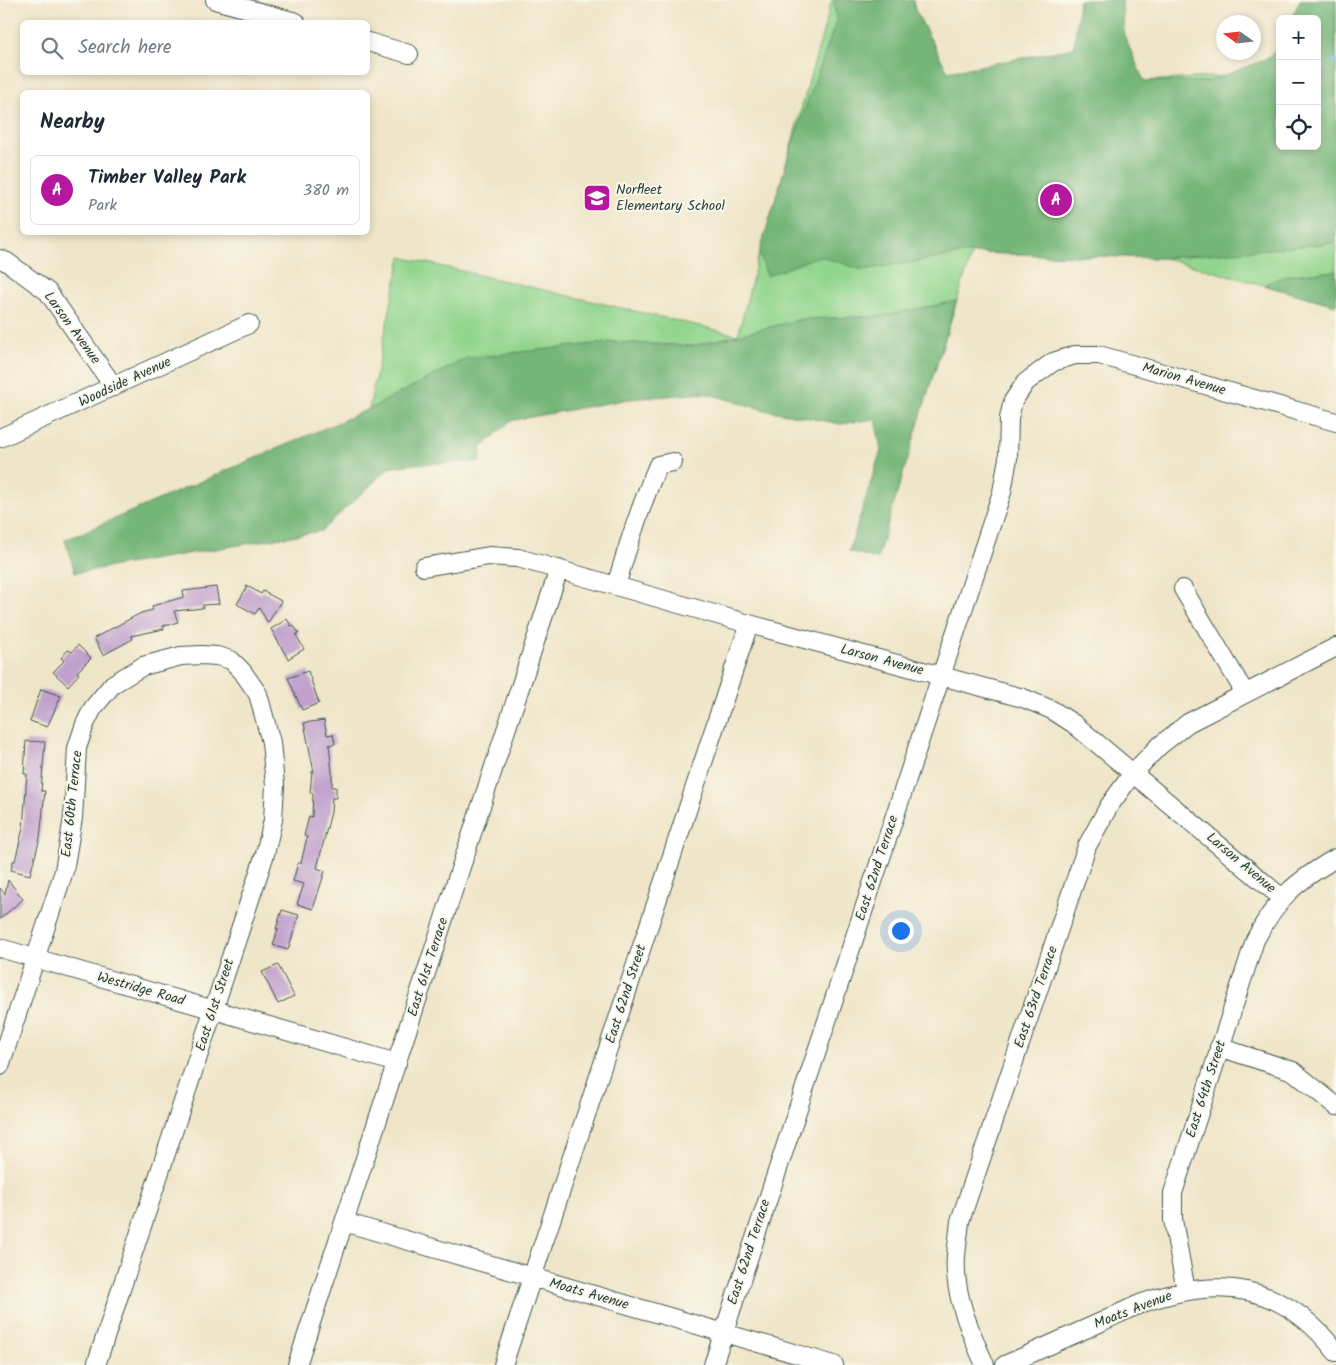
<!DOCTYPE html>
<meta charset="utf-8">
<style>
:root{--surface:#fff;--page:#f2f2f3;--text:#1f2937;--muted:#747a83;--line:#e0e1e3;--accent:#b5179e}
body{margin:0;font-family:Kalam,sans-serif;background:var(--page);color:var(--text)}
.controls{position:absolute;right:15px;top:15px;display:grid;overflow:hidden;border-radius:8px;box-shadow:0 2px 8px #0003}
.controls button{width:45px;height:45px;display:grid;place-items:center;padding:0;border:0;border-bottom:1px solid var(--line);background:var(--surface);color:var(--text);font:25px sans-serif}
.compass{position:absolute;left:1216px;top:15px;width:45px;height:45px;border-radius:50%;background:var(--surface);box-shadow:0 2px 8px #0003;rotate:284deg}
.you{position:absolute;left:900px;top:930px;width:18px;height:18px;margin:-12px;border:4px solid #fff;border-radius:50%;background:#1a73e8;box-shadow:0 0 0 8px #1a73e833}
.badge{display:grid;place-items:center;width:32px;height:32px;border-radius:50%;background:var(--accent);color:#fff;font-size:16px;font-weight:700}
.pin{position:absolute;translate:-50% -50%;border:2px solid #fff;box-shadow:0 1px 5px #0006}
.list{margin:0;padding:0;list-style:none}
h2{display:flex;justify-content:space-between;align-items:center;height:65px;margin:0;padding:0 20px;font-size:21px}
h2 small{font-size:16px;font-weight:400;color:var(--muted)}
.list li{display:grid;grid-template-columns:32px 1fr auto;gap:15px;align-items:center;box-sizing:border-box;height:70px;margin:0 10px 10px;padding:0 10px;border:1px solid var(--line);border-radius:8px}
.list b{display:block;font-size:19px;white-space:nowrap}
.list p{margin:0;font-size:16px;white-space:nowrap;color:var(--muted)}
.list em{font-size:16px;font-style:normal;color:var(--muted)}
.icon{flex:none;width:28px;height:28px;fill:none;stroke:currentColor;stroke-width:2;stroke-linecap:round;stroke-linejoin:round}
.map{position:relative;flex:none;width:1336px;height:1365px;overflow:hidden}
.search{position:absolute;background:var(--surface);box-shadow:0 2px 8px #0003;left:20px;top:20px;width:350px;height:55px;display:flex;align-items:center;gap:12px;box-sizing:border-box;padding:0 18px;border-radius:8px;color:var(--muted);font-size:19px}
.panel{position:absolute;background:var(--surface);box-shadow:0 2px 8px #0003;left:20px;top:90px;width:350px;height:145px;border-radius:8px}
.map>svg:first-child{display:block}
.green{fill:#92d58d;stroke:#588960}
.forest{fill:#75b678;stroke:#4a7a56}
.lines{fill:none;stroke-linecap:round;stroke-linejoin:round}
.stream{stroke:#7bb4eb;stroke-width:4}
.building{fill:#c1a1cc}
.minor-casing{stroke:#3e564a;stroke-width:20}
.minor{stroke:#fff;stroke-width:18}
.labels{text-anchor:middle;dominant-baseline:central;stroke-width:4;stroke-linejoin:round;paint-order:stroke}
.poi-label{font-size:14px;fill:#1f3d34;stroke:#fbf7ec;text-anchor:start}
.street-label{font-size:14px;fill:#1f3d34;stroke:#fbf7ec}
</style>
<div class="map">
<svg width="1336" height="1365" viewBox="0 0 1336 1365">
<rect width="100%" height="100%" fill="#fbf7ec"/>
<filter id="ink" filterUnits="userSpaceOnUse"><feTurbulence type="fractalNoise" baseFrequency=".02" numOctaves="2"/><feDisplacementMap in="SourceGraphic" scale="10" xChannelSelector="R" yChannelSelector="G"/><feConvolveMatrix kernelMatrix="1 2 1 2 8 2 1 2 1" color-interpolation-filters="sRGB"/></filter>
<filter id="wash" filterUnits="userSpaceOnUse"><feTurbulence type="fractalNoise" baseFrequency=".0096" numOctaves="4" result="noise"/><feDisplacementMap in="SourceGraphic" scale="20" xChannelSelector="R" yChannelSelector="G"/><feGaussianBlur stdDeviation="1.12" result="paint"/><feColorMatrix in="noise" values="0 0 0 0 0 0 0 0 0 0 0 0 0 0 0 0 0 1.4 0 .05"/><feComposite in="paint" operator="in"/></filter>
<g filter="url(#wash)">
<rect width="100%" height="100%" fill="#efe5c8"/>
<path class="green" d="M832 0H907L915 10 948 72 1144 81 1280 73V146H1317V19L1336 0V305L1164 258 972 253 934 374 738 335 693 346 611 342 369 409 401 257 738 335 759 253 760 255Z"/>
<path class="forest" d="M834 0H913L915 10 948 72 1074 48 1079 0H1122L1124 35 1144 81 1208 82 1271 57 1280 41V146H1317V19H1291L1300 0H1336V243L1164 258 971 253 863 270 819 256 767 276 759 253 793 142 836 22Z
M1336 271V305L1263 285 1287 275Z
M956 301 877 559 849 551 881 450 875 419 841 424 765 410 705 393 629 399 510 421 481 448 480 462 412 464 389 468 321 531 75 573 65 540 369 409 467 358 611 342 693 346 802 319 881 316Z"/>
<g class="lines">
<path class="stream" d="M1333 60 1336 62"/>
</g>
<g id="blocks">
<path class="building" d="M246 585 261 594 263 591 281 601 268 623 259 608 255 614 237 604 247 587Z
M216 587 219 604 203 605V608L174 611 178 622 163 626 164 629 131 636 133 639 103 655 94 638 141 613 153 610 152 606 184 597 183 591Z
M287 619 291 626 293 625 299 633 296 635 304 649 288 659 271 629Z
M78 645 91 658 77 672 79 674 68 686 53 672 64 661 61 658 68 650 72 652Z
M308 671 319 703 302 710 288 678Z
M41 689 61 696 47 727 30 721Z
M324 720 327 735 333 734 335 744 329 745 332 771V787H336V798H332L331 812 317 868 325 871 313 909 297 904 304 884 293 881 298 863H301L307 837 304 836 309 816 312 817 313 793H310L312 771 314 772 304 723Z
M26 741 45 742 41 791H45L40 838 30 875 11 870 13 861H15L23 828 27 774H24Z
M8 880 23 899 0 919V888L5 894Z
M282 910 299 915 288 950 273 945 278 929H276Z
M278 965 294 996 278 1004 262 972Z"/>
</g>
</g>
<g filter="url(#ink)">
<use href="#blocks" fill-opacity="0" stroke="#3e564a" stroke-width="1"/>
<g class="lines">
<g class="minor-casing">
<path id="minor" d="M215 0 296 22
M368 42 409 54
M0 259 7 262 48 292 114 387
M0 438 249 324
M424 567 489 556 518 558 749 624 1023 698 1052 710 1074 724 1282 898
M616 586C628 545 641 504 658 465L673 462
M1183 589 1245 693
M0 948 397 1063
M1219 1047 1293 1071 1336 1106
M0 1066 64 871 73 818 77 748 85 724 93 708 113 684 143 666 181 656 202 655 217 656 231 660 242 671 258 694 271 742 275 785 273 820 265 854 96 1365
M344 1222 834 1365
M1186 1291 1173 1220V1193L1255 940C1277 898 1295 882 1336 858
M297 1365 559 569
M503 1365 749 624
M713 1365 1002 492 1008 458 1009 418 1013 401 1026 382 1053 362 1075 355H1099L1336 422
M985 1365C970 1331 953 1294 956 1256 957 1244 959 1232 960 1221L1087 846 1109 806 1133 773 1158 747 1188 723 1336 647
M1005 1365C1036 1351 1067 1337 1099 1323 1112 1317 1126 1310 1140 1304 1219 1275 1283 1283 1336 1352"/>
</g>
<use href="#minor" class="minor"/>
</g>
</g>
<defs>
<g id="school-square" transform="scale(1.4375)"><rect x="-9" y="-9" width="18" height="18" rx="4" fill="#b5179e" stroke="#fbf7ec"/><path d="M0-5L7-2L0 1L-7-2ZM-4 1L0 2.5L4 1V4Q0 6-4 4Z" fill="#fff"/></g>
</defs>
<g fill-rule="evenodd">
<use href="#school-square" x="597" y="198"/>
</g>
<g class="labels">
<g class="poi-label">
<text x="616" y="190">Norfleet<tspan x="616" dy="16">Elementary School</tspan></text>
</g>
<g class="street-label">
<text transform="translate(72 328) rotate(54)">Larson Avenue</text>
<text transform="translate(1184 379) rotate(16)">Marion Avenue</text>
<text transform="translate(125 382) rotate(-25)">Woodside Avenue</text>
<text transform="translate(882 660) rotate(15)">Larson Avenue</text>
<text transform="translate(72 804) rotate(-84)">East 60th Terrace</text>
<text transform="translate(1241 863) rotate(40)">Larson Avenue</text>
<text transform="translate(877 868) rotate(-72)">East 62nd Terrace</text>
<text transform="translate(428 967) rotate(-72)">East 61st Terrace</text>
<text transform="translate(141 989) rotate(16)">Westridge Road</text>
<text transform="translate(626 994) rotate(-72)">East 62nd Street</text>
<text transform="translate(1036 997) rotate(-71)">East 63rd Terrace</text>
<text transform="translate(215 1005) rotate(-72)">East 61st Street</text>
<text transform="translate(1206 1089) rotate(-72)">East 64th Street</text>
<text transform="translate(749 1252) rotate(-72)">East 62nd Terrace</text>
<text transform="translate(589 1294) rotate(16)">Moats Avenue</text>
<text transform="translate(1133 1310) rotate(-21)">Moats Avenue</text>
</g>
</g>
</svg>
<div class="controls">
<button>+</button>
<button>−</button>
<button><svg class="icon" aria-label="locate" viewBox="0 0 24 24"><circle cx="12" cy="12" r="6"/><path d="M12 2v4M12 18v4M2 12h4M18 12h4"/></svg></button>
</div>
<svg class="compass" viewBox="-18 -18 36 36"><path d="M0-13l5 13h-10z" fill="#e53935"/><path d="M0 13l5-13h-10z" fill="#747a83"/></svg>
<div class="you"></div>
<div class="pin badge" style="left:1056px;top:200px">A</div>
<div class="search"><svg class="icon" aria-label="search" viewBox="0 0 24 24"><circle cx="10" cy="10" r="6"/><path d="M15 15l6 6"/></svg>Search here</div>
<section class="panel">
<h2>Nearby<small></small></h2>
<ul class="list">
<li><span class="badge">A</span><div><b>Timber Valley Park</b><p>Park</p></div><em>380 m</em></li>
</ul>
</section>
</div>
